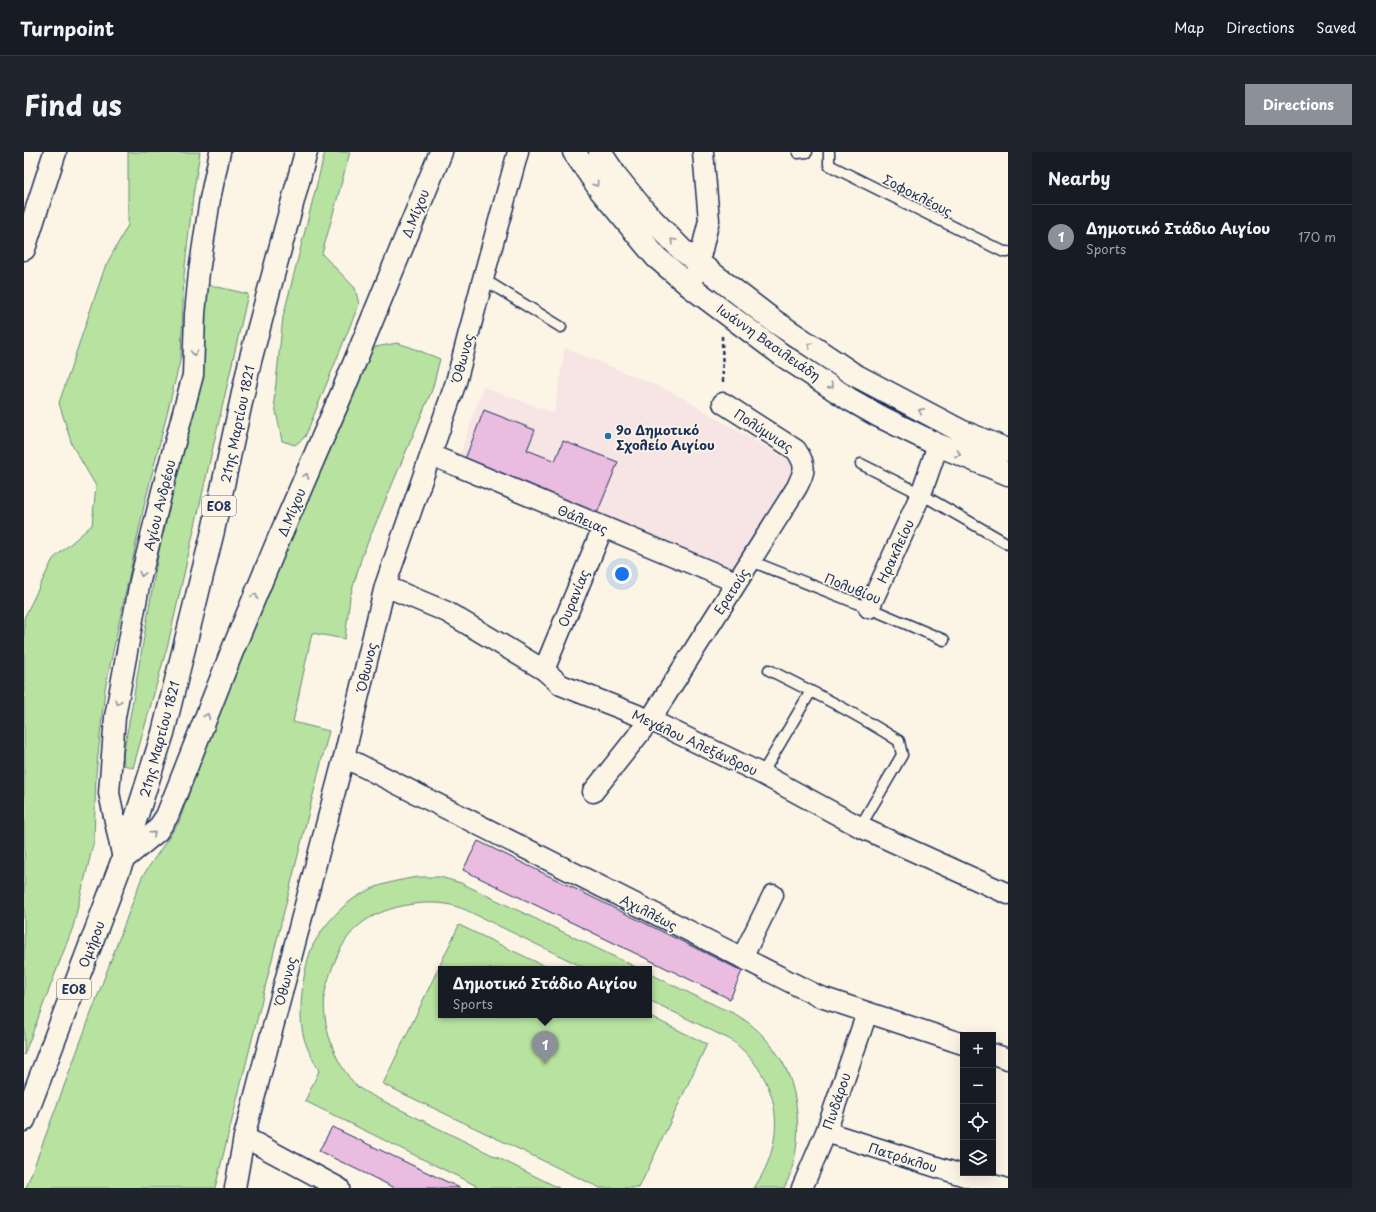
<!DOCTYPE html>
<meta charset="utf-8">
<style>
:root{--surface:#171b24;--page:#20242c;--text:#f1f3f6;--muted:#9ea1a6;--line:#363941;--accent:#8c9099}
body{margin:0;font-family:"Playpen Sans",sans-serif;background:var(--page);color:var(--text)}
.controls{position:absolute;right:12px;bottom:12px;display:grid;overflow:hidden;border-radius:0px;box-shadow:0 4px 16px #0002}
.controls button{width:36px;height:36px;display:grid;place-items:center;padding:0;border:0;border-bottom:1px solid var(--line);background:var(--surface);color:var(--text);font:20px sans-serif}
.you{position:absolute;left:598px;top:422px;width:14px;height:14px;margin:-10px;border:3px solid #fff;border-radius:50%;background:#1a73e8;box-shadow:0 0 0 6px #1a73e833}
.badge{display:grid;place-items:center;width:26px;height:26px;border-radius:50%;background:var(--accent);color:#fff;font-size:13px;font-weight:700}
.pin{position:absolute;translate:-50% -33px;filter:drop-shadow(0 1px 2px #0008)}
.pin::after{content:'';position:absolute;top:21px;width:14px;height:12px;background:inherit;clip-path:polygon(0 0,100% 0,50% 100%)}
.popup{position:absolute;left:414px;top:814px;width:214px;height:52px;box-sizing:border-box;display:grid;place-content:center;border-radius:0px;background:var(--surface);filter:drop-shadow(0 1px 3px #0005);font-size:13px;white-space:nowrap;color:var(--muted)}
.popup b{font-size:15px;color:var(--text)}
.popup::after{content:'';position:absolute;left:50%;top:100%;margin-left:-8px;border:8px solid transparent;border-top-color:var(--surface)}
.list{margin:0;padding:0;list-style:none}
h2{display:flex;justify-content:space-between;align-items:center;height:52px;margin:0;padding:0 16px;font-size:17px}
h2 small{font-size:13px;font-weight:400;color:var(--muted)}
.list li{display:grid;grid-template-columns:26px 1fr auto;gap:12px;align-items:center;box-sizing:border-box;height:64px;padding:0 16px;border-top:1px solid var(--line)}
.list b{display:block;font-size:15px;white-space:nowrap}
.list p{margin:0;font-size:13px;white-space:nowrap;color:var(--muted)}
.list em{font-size:13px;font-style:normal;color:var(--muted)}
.icon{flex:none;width:22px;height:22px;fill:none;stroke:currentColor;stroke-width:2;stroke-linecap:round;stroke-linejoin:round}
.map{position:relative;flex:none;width:984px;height:1036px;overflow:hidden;border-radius:0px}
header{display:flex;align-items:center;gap:24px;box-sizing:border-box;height:56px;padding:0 20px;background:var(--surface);border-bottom:1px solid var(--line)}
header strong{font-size:19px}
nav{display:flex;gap:22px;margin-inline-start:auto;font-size:14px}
.intro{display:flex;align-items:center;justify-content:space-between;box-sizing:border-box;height:96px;padding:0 24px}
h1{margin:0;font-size:28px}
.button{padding:10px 18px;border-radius:0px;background:var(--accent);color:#fff;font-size:14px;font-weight:700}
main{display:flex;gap:24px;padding:0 24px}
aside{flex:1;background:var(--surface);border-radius:0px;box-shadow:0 4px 16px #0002}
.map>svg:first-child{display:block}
.built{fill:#f7e4e4}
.green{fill:#b7e29f;stroke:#69887e}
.building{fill:#eabce0;stroke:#1b2f5e}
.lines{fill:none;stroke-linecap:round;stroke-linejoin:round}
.service-casing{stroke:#1b2f5e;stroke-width:13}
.minor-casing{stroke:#1b2f5e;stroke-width:23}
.tertiary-casing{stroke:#1b2f5e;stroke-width:25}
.secondary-casing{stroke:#1b2f5e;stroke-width:25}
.primary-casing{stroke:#1b2f5e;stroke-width:25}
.path{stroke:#1b2f5e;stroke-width:2.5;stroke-dasharray:4 3;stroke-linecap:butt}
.service{stroke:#fcf5e5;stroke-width:10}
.minor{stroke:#fcf5e5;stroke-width:20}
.tertiary{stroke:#fcf5e5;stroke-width:22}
.secondary{stroke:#fcf5e5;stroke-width:22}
.primary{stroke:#fcf5e5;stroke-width:22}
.oneway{stroke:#8c92a2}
.poi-dot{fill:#1f6fb2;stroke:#fcf5e5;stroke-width:1.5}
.labels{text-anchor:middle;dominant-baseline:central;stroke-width:3.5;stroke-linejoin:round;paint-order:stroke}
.shield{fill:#fcf5e5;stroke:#5e6a86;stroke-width:1}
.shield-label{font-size:12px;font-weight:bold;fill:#1b2f5e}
.street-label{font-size:13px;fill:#1b2f5e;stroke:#fcf5e5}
.poi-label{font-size:13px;font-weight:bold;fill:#1b2f5e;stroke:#fcf5e5;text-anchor:start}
</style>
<header>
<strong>Turnpoint</strong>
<nav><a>Map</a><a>Directions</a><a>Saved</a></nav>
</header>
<div class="intro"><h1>Find us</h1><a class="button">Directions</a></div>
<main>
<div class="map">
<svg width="984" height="1036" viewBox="0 0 984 1036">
<rect width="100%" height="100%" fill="#fcf5e5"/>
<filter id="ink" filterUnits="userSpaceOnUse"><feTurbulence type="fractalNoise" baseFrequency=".025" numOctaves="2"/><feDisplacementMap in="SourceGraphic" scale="8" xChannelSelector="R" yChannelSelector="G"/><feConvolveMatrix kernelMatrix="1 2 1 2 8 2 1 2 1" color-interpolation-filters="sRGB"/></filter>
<g filter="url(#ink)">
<path class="built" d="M541 196 648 240 770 311V316L708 419 434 308 459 235 530 261Z"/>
<path class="green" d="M104 0H176L169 44 160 123 157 205 120 354 81 537 72 622 70 689 49 775 0 903V466L29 407 68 373 72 334 48 293 35 251 81 115 104 73Z
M301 0H326L298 102 331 136 335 152 281 285 271 293 258 289 250 249 259 165Z
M181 132 224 142 144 492 109 616 100 613 99 603 111 537Z
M373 191 386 195 416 207 408 238 338 404 326 445 321 487 288 481 269 570 305 579 191 1036H2L118 725 155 670 194 558 346 196Z
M394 725H416L437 731 616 817H563L442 758C436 756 429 753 422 752 396 748 359 755 338 771 324 781 315 798 309 814 306 822 303 831 301 840 297 872 310 912 334 935 338 938 343 941 347 943L535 1036H457L281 949 295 919C290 908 283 898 280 886 273 862 279 815 289 793 300 773 318 752 339 741 355 732 375 728 394 725Z
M435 773 527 817H417V863H623L683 892 615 1036H576L359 932Z
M625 821C646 832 667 842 689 852 698 857 710 860 719 867 735 877 748 893 758 909 778 944 779 1001 760 1036H730C765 985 757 926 707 888L625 848Z"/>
<path class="building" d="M460 258 511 278 503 298 531 309 539 289 594 310 572 364 440 310Z
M454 689 718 819 706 847 439 718Z
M308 975 436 1036H371L295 999Z"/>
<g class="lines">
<g class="service-casing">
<path id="service" d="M805 0V13L980 100H984
M774 1 783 0
M459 127 537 175
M837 312 897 342 984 392
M727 409 845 456 920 488
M745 518C789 540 833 562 875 589L878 603 836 675
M738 622 787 539"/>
</g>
<g class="minor-casing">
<path id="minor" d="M670 126 675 110 685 68 679 0
M407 303 712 430
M361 434 423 460 520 518 537 533 626 568 738 622 836 675 984 742
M845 456 897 342 914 293
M520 518 579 375
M320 605 794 844 939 892
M569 640 626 568 773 335C781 318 783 314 772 298L699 251
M99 707 85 641 91 565 116 429 138 339 169 223 171 162 175 120 186 47 196 0
M718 806 749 743
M969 902 984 907
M802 980 979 1036
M220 985 315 1036
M211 1036 220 985 320 605 361 434 432 230 459 127 494 0
M778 1036 802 980 843 861"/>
</g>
<g class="tertiary-casing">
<path id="tertiary" d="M550 0 577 39 632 105 667 135 758 203 825 247 855 264 914 293 984 322
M576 0 592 24 621 60 658 98 750 169 829 222 937 279 984 298
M99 707 133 679 143 664 207 502 253 391 318 241 417 0"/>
</g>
<g class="secondary-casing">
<path id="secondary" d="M0 97 31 0"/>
</g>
<g class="primary-casing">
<path id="primary" d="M0 968 99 707 139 581 189 379 226 209 282 0"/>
</g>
<path class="path" d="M698 184 699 231"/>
<use href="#service" class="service"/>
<use href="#minor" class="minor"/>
<use href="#tertiary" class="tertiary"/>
<use href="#secondary" class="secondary"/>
<use href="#primary" class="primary"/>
</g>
<defs><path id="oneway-chevron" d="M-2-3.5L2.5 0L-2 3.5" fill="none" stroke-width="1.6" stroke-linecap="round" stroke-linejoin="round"/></defs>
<g class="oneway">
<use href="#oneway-chevron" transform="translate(572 32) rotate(55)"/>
<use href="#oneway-chevron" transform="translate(649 89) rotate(-135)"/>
<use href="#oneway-chevron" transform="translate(786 193) rotate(-146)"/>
<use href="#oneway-chevron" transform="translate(170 201) rotate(92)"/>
<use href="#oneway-chevron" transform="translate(807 234) rotate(34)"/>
<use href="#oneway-chevron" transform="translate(897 259) rotate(-153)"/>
<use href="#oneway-chevron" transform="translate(934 302) rotate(23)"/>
<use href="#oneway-chevron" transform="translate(282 324) rotate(-67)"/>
<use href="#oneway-chevron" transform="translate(118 422) rotate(103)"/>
<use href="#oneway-chevron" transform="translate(231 444) rotate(-68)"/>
<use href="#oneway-chevron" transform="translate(94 550) rotate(100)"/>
<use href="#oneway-chevron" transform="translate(183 564) rotate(-68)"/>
<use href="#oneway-chevron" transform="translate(129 682) rotate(-42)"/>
</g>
</g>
<circle class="poi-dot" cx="584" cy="284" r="4"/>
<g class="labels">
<g class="shield">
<rect x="178" y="344" width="34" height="20" rx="3"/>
<rect x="33" y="827" width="34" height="20" rx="3"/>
</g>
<g class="shield-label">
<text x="195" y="354">ΕΟ8</text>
<text x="50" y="837">ΕΟ8</text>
</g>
<g class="street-label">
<text transform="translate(894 43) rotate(27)">Σοφοκλέους</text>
<text transform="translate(391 61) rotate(-68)">Δ.Μίχου</text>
<text transform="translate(745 190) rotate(35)">Ιωάννη Βασιλειάδη</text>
<text transform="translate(438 206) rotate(-75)">Όθωνος</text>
<text transform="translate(213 272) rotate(-78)">21ης Μαρτίου 1821</text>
<text transform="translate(740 278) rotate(33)">Πολύμνιας</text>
<text transform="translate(135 353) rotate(-76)">Αγίου Ανδρέου</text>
<text transform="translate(267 360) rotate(-67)">Δ.Μίχου</text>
<text transform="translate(559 367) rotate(23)">Θάλειας</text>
<text transform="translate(871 399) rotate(-65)">Ηρακλείου</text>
<text transform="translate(829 436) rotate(22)">Πολυβίου</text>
<text transform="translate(707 439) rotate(-57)">Ερατούς</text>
<text transform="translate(549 446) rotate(-68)">Ουρανίας</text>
<text transform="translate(342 515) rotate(-77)">Όθωνος</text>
<text transform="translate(135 587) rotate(-75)">21ης Μαρτίου 1821</text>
<text transform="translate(671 590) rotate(25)">Μεγάλου Αλεξάνδρου</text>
<text transform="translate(625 760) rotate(27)">Αχιλλέως</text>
<text transform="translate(67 792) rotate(-69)">Ομήρου</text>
<text transform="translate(261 829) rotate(-75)">Όθωνος</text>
<text transform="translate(812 949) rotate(-71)">Πινδάρου</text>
<text transform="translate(879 1005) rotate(17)">Πατρόκλου</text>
</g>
<g class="poi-label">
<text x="592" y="277">9ο Δημοτικό<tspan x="592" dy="15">Σχολείο Αιγίου</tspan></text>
</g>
</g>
</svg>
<div class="controls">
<button>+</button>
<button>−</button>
<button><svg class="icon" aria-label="locate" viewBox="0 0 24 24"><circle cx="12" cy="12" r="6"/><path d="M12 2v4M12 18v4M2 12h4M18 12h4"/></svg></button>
<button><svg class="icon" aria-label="layers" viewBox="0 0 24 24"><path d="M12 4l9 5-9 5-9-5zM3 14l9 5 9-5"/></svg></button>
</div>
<div class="you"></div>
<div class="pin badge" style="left:521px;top:912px">1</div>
<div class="popup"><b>Δημοτικό Στάδιο Αιγίου</b>Sports</div>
</div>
<aside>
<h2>Nearby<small></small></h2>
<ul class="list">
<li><span class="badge">1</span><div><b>Δημοτικό Στάδιο Αιγίου</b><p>Sports</p></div><em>170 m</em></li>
</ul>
</aside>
</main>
